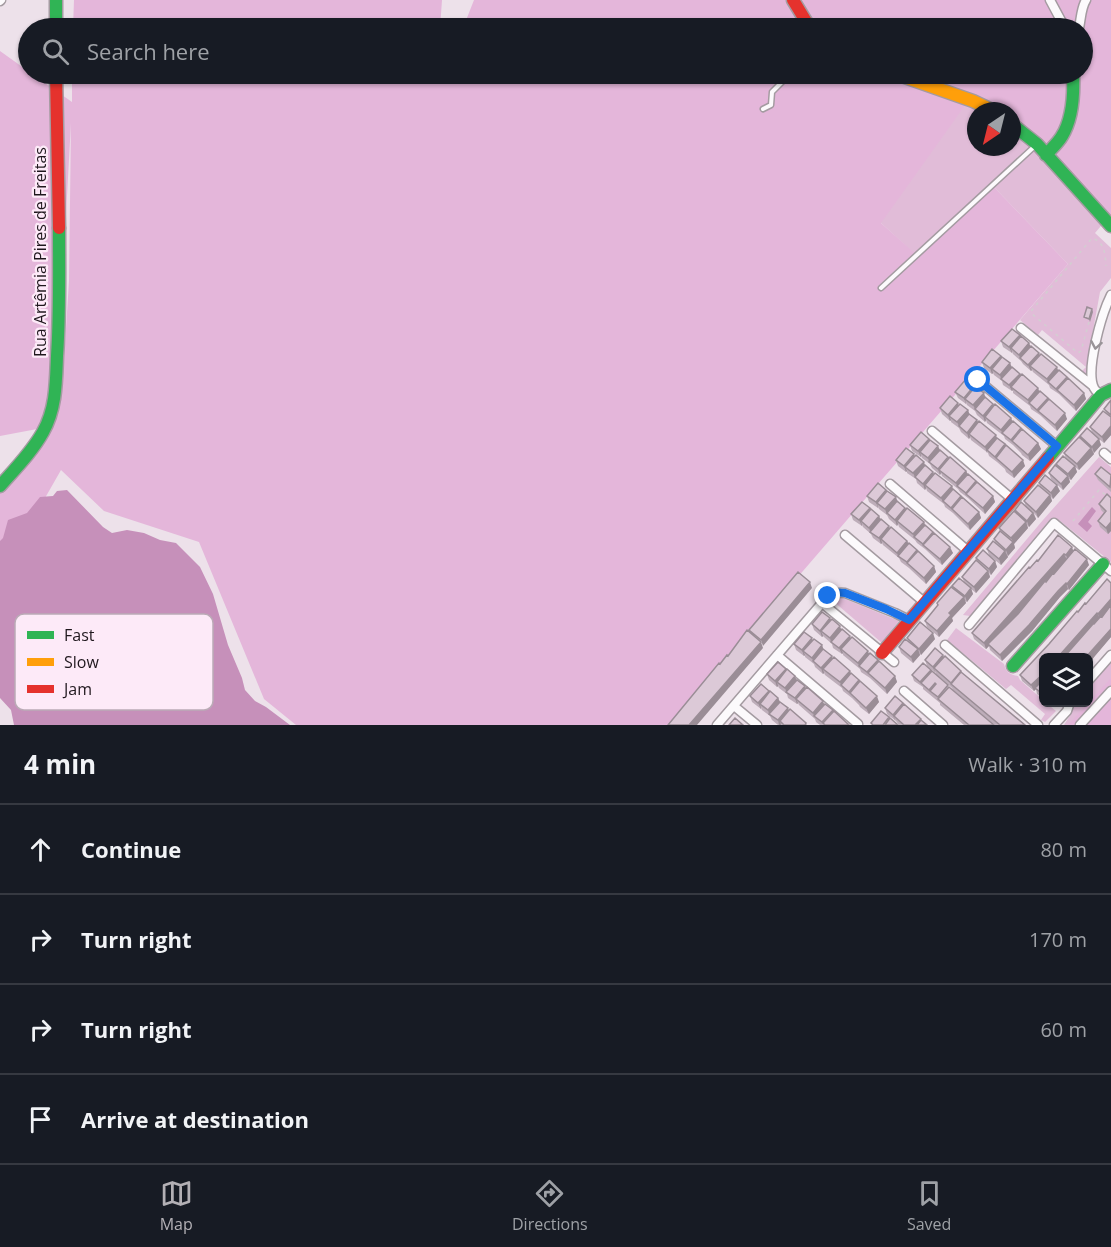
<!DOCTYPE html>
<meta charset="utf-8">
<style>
:root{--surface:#171b24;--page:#20242c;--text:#f1f3f6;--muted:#9ea1a6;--line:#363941;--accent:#b3b0b5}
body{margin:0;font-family:"Open Sans",sans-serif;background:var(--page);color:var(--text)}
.controls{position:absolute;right:18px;bottom:18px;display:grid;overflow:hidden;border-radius:9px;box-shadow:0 2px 4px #0004}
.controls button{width:54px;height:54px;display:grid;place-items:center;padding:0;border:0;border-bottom:2px solid var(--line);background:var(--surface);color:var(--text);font:30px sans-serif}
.compass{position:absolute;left:967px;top:102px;width:54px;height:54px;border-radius:50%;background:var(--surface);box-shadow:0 2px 4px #0004;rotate:215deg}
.stop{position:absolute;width:18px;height:18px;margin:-14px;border:4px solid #1a73e8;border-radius:50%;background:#fff}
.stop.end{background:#1a73e8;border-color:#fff;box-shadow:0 2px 6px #0008}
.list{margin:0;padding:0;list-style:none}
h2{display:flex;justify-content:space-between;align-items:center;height:78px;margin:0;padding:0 24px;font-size:26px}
h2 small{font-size:20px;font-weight:400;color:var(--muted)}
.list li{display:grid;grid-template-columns:39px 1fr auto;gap:18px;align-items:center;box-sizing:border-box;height:90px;padding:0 24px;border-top:2px solid var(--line)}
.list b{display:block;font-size:22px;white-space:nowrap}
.list em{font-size:20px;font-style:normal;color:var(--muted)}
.icon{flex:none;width:33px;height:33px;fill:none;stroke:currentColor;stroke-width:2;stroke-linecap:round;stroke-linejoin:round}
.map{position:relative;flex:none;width:1111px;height:725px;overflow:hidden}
.search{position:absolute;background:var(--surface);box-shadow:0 2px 4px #0004;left:18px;right:18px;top:18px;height:66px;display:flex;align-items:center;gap:15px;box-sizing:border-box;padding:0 21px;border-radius:33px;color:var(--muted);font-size:22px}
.sheet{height:438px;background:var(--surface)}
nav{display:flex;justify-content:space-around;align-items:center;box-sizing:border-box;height:84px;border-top:2px solid var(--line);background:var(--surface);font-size:16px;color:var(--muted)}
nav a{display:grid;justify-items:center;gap:3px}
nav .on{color:var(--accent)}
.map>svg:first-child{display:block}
.green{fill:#e1bcd8}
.forest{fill:#e4b6da;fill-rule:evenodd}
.water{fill:#c690ba}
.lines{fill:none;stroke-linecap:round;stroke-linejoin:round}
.lane-casing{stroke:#a49ba1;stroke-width:7}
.street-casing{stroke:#a49ba1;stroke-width:11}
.fast-casing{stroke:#a49ba1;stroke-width:15}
.slow-casing{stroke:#a49ba1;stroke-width:15}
.jam-casing{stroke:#a49ba1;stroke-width:15}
.path{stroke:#d3ced1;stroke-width:1.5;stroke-dasharray:3 4.5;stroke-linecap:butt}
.lane{stroke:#fcfafc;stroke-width:4}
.street{stroke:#fcfafc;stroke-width:8}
.fast{stroke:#30b455;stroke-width:12}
.slow{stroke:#ff9f0a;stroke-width:12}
.jam{stroke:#e5322d;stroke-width:12}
.wall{fill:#bdadb9}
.shaded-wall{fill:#9a8d96}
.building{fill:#dcc9d7;stroke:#9a8d96;stroke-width:1.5}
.oneway{stroke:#999498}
.route{stroke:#1a73e8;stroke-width:8}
.labels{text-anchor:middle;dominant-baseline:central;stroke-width:4.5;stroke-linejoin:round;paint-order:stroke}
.street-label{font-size:16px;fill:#1f171d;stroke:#fdeaf8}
.key{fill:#fdeaf8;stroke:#baabb6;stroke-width:1.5}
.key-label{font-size:16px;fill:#1f171d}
</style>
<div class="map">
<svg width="1111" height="725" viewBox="0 0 1111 725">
<rect width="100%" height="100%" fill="#ede1ea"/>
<path class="green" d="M969 99 998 111H976V147H1012V120L1106 220 1095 233 1111 248V278L1100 292 1088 358 1090 374H1086L1082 371 1086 367 1042 330 1038 335 1020 320 1068 264 992 185 918 257 880 222Z
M1099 457 1111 467V562L1059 520H1054L1047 523 970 616 963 615 1043 520Z
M840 597 899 621 882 643 833 601Z
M956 628 1004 664C1006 672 1010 675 1018 676L1020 680 1043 700 1044 702 1046 703 1056 711 1045 722 1041 720 1045 714 1011 685 1006 689 947 640Z
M1111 662V682L1071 725H1064L1071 714 1075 703 1088 702 1089 688Z"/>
<path class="forest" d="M74 0H442L440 28H73Z
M474 0H1111V226L1012 120V111H998L971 97 881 223 919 257 992 185 1068 264 670 725H296L264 699 199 542 104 511 61 470 0 577V491L53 426 0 436V51L28 71V74H32L72 102V74H1082V28H463ZM71 123 69 281 65 344 55 415Z
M1111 678V725H1068Z"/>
<path class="water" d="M67 490 103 527 112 533 127 530 144 533 160 540 176 543 200 567 213 594 228 645 242 678 245 690 255 701 266 707 290 725H14L11 710 0 698V541L3 538 8 520 27 513 40 497 53 496 57 491Z
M1092 507 1096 511 1088 522 1092 526 1087 532 1078 524Z"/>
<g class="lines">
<g class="lane-casing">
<path id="lane" d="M763 109 771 105 772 92 790 74
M881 288 1036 145"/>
</g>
<g class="street-casing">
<path id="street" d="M1050 0 1065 28
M0 1 1 0
M1079 28C1081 19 1081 8 1086 0
M1021 328 1093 386
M978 380 1057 446
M1101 395C1098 392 1096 392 1094 388 1085 370 1102 313 1111 295
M932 431 1012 499
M1104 453 1111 459
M890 484 968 551
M845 535 924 602
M822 603 894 662
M969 625 1054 523 1111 571
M945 645 1038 725
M777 655 858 724
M1088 681 1111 655
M904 691 943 725
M734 706 757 725
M717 725 828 596C834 593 838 592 845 593L895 613 909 620
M1054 725 1067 711 1070 702
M1080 725 1111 691"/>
</g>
<g class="fast-casing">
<path id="fast" d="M56 0V28
M1012 124 1037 144 1111 226
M1046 155C1051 149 1058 143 1062 136 1073 118 1074 95 1073 74
M1048 458 1101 395 1111 390
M0 486C15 469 32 452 43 432 56 409 56 383 57 356 60 313 59 271 59 228
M1013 666 1103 564"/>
</g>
<g class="slow-casing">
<path id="slow" d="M896 74 973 101 994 111"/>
</g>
<g class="jam-casing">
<path id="jam" d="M793 0 810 28
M56 74 59 228
M882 653 1048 458"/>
</g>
<path class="path" d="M1089 322 1081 351 1078 353 1031 313 1032 310 1092 238C1105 242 1105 254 1106 266
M1073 521 1099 490 1107 496"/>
<use href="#lane" class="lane"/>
<use href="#street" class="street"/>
<use href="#fast" class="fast"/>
<use href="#slow" class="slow"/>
<use href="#jam" class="jam"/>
</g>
<path class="wall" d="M1020 335V337L1040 355 1084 393 1086 399 1076 411 1059 394 1050 388 1049 385 1033 372 1032 370 1031 371 1023 364 1021 361 1013 354 1012 352V353L1003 347 1001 341Z
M1001 357 1010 363 1012 367 1021 376 1038 388 1039 391 1058 407 1067 419 1057 431 1040 415 1031 409 1030 406 1013 393V390L1012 391 1003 385 1002 381 994 375 993 373 992 374 984 368 982 362Z
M974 386 975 388 994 406 1038 443 1041 449 1030 461 1022 455 1021 453 1013 445 1005 439 1004 436 987 423 986 420 985 422 977 415 975 411 967 405 966 403V404L958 398 955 392Z
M1111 400V435L1104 443 1099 439 1101 445 1094 453 1093 451 1094 454 1079 470 1075 467 1077 472 1071 480 1069 479 1070 482 1063 490 1051 479 1049 473 1057 467 1056 464 1066 459 1064 453 1081 439 1080 436 1092 432 1090 427 1106 413 1104 409Z
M959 405 968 410 969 414 977 420 978 423 1005 444 1025 466 1014 478 1006 472 1005 469 997 462 989 456 988 453 971 440 970 437 969 439 961 432 959 428 951 422V420L950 421 942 414 940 408Z
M929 441 949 459 966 471 968 474 985 488 986 490 993 496 995 502 985 514 968 498 960 492 958 489 942 476 941 473 940 475 932 468 930 464 922 458 921 456V457L912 451 910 445Z
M914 454 915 456 934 474 952 486 953 489 979 512 981 518 970 530 953 513 945 507 944 504 927 491 926 488 925 490 917 483 916 479 907 473V471L906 472 898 466 896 460Z
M1095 474 1111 475V492L1098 480Z
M1039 483 1060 491 1053 499 1051 497 1052 501 1038 518 1034 513 1036 519 1029 527 1027 525 1028 528 1014 544 1015 548 1008 556 1007 554 1008 557 1001 565 989 555 987 549 995 542 994 539 1000 531 999 528 1016 513 1015 510 1026 507 1024 501 1040 487Z
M887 492 905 508 906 510 924 522 925 525 934 533 953 553 942 565 925 549 917 543 915 540 899 527 898 524 897 526 889 519 887 515 879 509 878 507V508L869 502 867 496Z
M1111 498V531L1108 534 1100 527 1098 521 1104 513 1101 510 1099 504Z
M870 510 890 528 907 541 909 544 934 566 936 572 926 584 909 568 901 562 899 558 883 545 882 543 881 544 873 538 871 534 863 527 862 525V526L853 520 851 514Z
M1073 551 1089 565 1069 590 1068 589 1060 597 1032 631 1002 661 990 650 989 646 986 649 974 639 972 633 1030 568 1038 561Z
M976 558 995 561 997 567 991 575 989 573 990 577 976 593 971 589 973 594 967 602 965 601 966 603 952 618 953 621 939 637 927 627 925 621 938 605 937 603 953 589 952 586 964 582 962 577 978 562Z
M1111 583V637L1089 663V657H1044V699L1037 694 1036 689 1034 691 1022 681 1020 675 1049 644 1078 612Z
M830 618 831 620 851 638 895 676 897 682 887 694 870 678 861 672 860 669 843 655V653L842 654 833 648 832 644 824 637 823 636 822 637 814 630 812 624Z
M907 638 935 639 921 655 919 653 920 655 913 663 901 653 899 647 908 641Z
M813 640 822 645 823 649 832 656V658L859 680 879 702 869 714 860 707 859 705 852 698 843 691 842 688 825 675 824 673 823 674 815 667 814 664 805 657V655L804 656 796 650 794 644Z
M944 657 961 671 962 673 1025 725H995L953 690 952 688 936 674V673L927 666 925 660Z
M786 670 795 676 797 680 805 686 806 688 849 725H820L816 722 815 719 799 705 798 703 797 704 788 698 787 694 779 688 778 686 777 687 769 680 767 674Z
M931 671 949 687 994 725H964L940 705V703L923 689V687L914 681 912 675Z
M769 691V692L778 698 780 702 788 708 789 711 806 723 807 725H778L772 720 770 716 762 710 761 708V709L752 702 750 696Z
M904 704 922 721 927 725H899L896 721 887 714 885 708Z"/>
<path class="shaded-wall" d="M1092 309 1093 312 1090 322 1089 319Z
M1020 335 1022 341 1011 348 1012 352V353L1009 347Z
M1029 343 1032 349 1020 358 1019 355Z
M1039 353 1041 359 1030 366 1032 370 1031 371 1028 365Z
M1001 356 1003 362 992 369 993 373 992 374 990 368Z
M1010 363 1012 369 1001 379 1000 375Z
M1057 367 1059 373 1048 382 1049 385 1047 379Z
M1020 374 1022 380 1011 387 1013 390 1012 391 1009 385Z
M974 386 976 392 965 399 966 403V404L964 398Z
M1038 388 1040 394 1029 403 1030 406 1028 400Z
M984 393 986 399 975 409 973 405Z
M1084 393 1086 399 1076 411 1074 405Z
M958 403 960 409 949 416 951 420 950 421 948 415Z
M993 404 995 410 985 417 986 420 985 422 983 416Z
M968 410 970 416 959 426 957 422Z
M1065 413 1067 419 1057 431 1055 425Z
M1011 418 1014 424 1002 433 1003 436 1001 430Z
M977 420 980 426 969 434 970 437 969 439 967 433Z
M1111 426V435L1104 443 1102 437Z
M996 435 998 441 987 450V453L985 447Z
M929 439 931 445 920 452 921 456V457L918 451Z
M1099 439 1101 445 1094 453 1092 447Z
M1038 443 1041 449 1030 461 1028 455Z
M938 446 941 452 929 462 928 458Z
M1091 448 1094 454 1079 470 1077 464Z
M914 454 916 460 905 467 907 471 906 472 904 466Z
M948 457 950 463 939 470 941 473 940 475 938 469Z
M1023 460 1025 466 1014 478 1012 472Z
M924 462 926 468 915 477 913 473Z
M1075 466 1077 472 1071 480 1068 474Z
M966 471 969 477 957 486 958 489 956 483Z
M933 472 936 478 925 485 926 488 925 490 923 484Z
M1068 476 1070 482 1063 490 1061 484Z
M1057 485 1060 491 1053 499 1051 493Z
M952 486 954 492 943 501 944 504 941 498Z
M886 490 888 496 877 503 878 507V508L876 502Z
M1050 495 1052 501 1038 518 1036 512Z
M993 496 995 502 985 514 983 508Z
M896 497 898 503 887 513V515L885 509Z
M870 508 872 514 861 521 862 525V526L859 520Z
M905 508 907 514 897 521 898 524 897 526 895 520Z
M979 512 981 518 970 530 968 524Z
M1033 513 1036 519 1029 527 1027 521Z
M879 516 882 522 870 532 871 534 869 528Z
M924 522 926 528 914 537 915 540 913 534Z
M1026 522 1028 528 1014 544 1015 548 1008 556 1006 550 1013 542 1011 538Z
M1111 522V531L1108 534 1106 528Z
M889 526 891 532 881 539 882 543 881 544 879 538Z
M907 541 910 547 898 556 899 559 897 553Z
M950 547 953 553 942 565 940 559Z
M1072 547 1074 553 1068 561 1066 555Z
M1005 551 1008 557 1001 565 999 559Z
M1064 554 1067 560 989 646 988 644 989 646 986 649 984 643Z
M1087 559 1089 565 1069 590 1067 584Z
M995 561 997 567 991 575 989 569Z
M934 566 936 572 926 584 924 578Z
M988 571 990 577 976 593 974 587Z
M810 582 812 588 763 646 761 640Z
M1066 583 1068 589 1060 597 1032 631 1002 661 1000 655Z
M971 588 973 594 967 602 965 596Z
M964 597 966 603 952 618 953 621 939 637 937 631 949 613Z
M1111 599V607L1100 620 1098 614Z
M1097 613 1100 619 1066 657H1058Z
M830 618 833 624 821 631 823 636 822 637 820 631Z
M840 626 842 632 831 642 830 638Z
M1111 629V637L1089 663V657H1086Z
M933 633 935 639 921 655 919 649Z
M850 636 852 642 841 649 843 653 842 654 839 648Z
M812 638 814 644 803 651 805 655 804 656 802 650Z
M761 642 763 648 697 725H689Z
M822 645 824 651 813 661 812 658Z
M918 649 920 655 913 663 911 657Z
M868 651 870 657 859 666 860 669 858 663Z
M943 655 946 661 934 668 935 673 933 667Z
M832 656 834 662 823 669 824 673 823 674 821 668Z
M786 669 788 675 777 682 778 686 777 687 775 681Z
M850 671 852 677 841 685 842 688 840 682Z
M1044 673V681L1034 691 1031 685Z
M795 676 797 682 786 692 787 694 785 688Z
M895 676 897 682 887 694 885 688Z
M805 686 807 692 796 699 798 703 797 704 795 698Z
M769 691 771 697 760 704 761 708V709L758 703Z
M877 696 879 702 869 714 866 708Z
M778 698 781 704 769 714 768 710Z
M823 701 825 707 814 716 815 719 813 713Z
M903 703 906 709 894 716 895 721 893 715Z
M788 708 790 714 780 721 781 725H779L778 720Z"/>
<path class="building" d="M1087 307 1092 309 1089 319 1084 317Z
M1012 329 1020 335 1009 347 1001 341Z
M1021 336 1029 343 1019 355 1011 348Z
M1031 346 1039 353 1028 365 1020 358Z
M992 349 1001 356 990 368 982 362Z
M1041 354 1057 367 1047 379 1030 366Z
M1002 357 1010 363 1000 375 992 369Z
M1012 367 1020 374 1009 385 1001 379Z
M1059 370 1067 377 1056 389 1048 382Z
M1022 374 1038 388 1028 400 1011 387Z
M1068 378 1084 393 1074 405 1057 390Z
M966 379 974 386 964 398 955 392Z
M975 387 984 393 973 405 965 399Z
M1040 391 1048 398 1037 410 1029 403Z
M950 396 958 403 948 415 940 408Z
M985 397 993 404 983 416 975 409Z
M1049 399 1065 413 1055 425 1038 411Z
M1111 400V415L1104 409Z
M960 404 968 410 957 422 949 416Z
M995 404 1011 418 1001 430 985 417Z
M1103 411 1111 417V426L1102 437 1090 427Z
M969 414 977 420 967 433 959 426Z
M979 421 996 435 985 447 969 434Z
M1013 421 1021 428 1011 440 1002 433Z
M1087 428 1099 439 1092 447 1080 436Z
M1022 429 1038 443 1028 455 1012 441Z
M921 432 929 439 918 451 910 445Z
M1079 437 1091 448 1077 464 1064 453Z
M997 438 1005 444 995 457 987 450Z
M930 440 938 446 928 458 920 452Z
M1006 445 1023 460 1012 472 996 458Z
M906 448 914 454 904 466 896 460Z
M940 450 948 457 938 469 929 462Z
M916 455 924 462 913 473 905 467Z
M1063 456 1075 466 1068 474 1056 464Z
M950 457 966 471 956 483 939 470Z
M925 465 933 472 923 484 915 477Z
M1055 465 1068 476 1061 484 1049 473Z
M1101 467 1111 475 1110 487 1095 474Z
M935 473 952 486 941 498 925 485Z
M968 474 976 481 966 493 957 486Z
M1045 475 1057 485 1051 493 1039 483Z
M977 482 993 496 983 508 966 494Z
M878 483 886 490 876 502 867 496Z
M1038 485 1050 495 1036 512 1024 501Z
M953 489 961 496 951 508 943 501Z
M887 491 896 497 885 509 877 503Z
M1107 494 1111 498V522L1106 528 1098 521 1106 511 1099 504Z
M962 497 979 512 968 524 952 509Z
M897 501 905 508 895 520 887 513Z
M862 502 870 508 859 520 851 514Z
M1021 502 1033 513 1027 521 1015 510Z
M907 508 924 522 913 534 897 521Z
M871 509 879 516 869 528 861 521Z
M1014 511 1026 522 1011 538 999 528Z
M881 519 889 526 879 538 870 532Z
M925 525 933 532 923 544 914 537Z
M891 527 907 541 897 553 881 539Z
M1000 531 1013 542 1006 550 994 539Z
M934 533 950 547 940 559 923 545Z
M1058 535 1072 547 1066 555 1064 554 984 643 972 633 1029 567 1030 568 1037 560 1038 561Z
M993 541 1005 551 999 559 987 549Z
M909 543 917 550 907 562 898 556Z
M1075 549 1087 559 1067 584 1066 583 1058 591 1029 625 1000 655 988 644 1018 614 1045 581 1046 582 1053 573 1054 574Z
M983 550 995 561 989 569 976 558Z
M918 551 934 566 924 578 907 563Z
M976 560 988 571 974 587 962 577Z
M798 572 810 582 761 640 749 630Z
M959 578 971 588 965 596 952 586Z
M1107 579 1111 583V599L1098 614 1097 613 1058 657H1044V673L1031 685 1020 675 1049 644 1077 611 1078 612 1085 603 1086 604Z
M951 587 964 597 949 613 951 615 937 631 925 621 938 605 937 603Z
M1111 605V629L1086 657H1064L1093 624H1094L1101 616 1102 617Z
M822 612 830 618 820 631 812 624Z
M832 619 840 626 830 638 821 631Z
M920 622 933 633 919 649 907 638Z
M842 629 850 636 839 648 831 642Z
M747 630 761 642 689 725H668L719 663 720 664 727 655 728 656Z
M804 632 812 638 802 650 794 644Z
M852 637 868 651 858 663 841 649Z
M814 639 822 645 812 658 803 651Z
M905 639 918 649 911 657 899 647Z
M935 648 943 655 933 667 925 660Z
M823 649 832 656 821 668 813 661Z
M870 653 878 660 867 672 859 666Z
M945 656 961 671 951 683 934 668Z
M834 657 850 671 840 682 823 669Z
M879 661 895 676 885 688 868 673Z
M778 662 786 669 775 681 767 674Z
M923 663 931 670 920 682 912 675Z
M787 669 795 676 785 688 777 682Z
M932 671 948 685 938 697 930 691 936 684 935 683 929 690 921 683Z
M961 672 1025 725H1000L951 684Z
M851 673 859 680 849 692 841 685Z
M1044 679V695L1035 688Z
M797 680 805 686 795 698 786 692Z
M860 681 877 696 866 708 850 693Z
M761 684 769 691 758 703 750 696Z
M807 687 823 701 813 713 796 699Z
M949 687 994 725H969L938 699Z
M770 691 778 698 768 710 760 704Z
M895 696 903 703 893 715 885 708Z
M780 702 788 708 778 720 769 714Z
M825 704 833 710 822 722 814 716Z
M904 704 921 719 915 725H904L894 716Z
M790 709 806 723 805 725H784L780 721Z
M834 711 849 725H825L823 723Z
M881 711 889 717 883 725H873L871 723Z
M735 718 743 725H729Z
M890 718 898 725H885Z
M921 720 927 725H917Z"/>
<defs><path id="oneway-chevron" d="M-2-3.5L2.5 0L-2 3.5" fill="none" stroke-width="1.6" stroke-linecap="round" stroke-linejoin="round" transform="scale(1.5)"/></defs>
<use class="oneway" href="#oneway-chevron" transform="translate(1096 345) rotate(100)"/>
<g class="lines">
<path class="route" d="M828 596C834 592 838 592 845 593L886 609 909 620 1057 446 978 380"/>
</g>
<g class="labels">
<g class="street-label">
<text transform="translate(40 252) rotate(-90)">Rua Artêmia Pires de Freitas</text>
</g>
</g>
<rect x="15" y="614" width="198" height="96" rx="9" class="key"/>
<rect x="27" y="631" width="27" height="8" fill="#30b455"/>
<rect x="27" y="658" width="27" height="8" fill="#ff9f0a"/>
<rect x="27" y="685" width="27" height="8" fill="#e5322d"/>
<g class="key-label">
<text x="64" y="641">Fast</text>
<text x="64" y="668">Slow</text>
<text x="64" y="695">Jam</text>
</g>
</svg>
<div class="controls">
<button><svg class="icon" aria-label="layers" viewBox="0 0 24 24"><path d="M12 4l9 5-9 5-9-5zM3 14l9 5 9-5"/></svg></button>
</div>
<svg class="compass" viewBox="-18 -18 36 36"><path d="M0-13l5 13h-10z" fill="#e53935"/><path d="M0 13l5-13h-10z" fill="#9ea1a6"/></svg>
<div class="stop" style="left:978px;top:380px"></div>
<div class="stop end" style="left:828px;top:596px"></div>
<div class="search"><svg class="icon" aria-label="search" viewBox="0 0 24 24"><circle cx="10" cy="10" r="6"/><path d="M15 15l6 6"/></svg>Search here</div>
</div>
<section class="sheet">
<h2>4 min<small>Walk · 310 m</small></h2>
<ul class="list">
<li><svg class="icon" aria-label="ahead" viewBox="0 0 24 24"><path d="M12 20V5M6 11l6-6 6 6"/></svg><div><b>Continue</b></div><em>80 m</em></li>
<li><svg class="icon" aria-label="right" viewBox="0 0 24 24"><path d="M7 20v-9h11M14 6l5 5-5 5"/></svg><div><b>Turn right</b></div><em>170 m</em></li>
<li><svg class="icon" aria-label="right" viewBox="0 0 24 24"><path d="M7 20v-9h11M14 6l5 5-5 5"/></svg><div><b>Turn right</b></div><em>60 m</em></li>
<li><svg class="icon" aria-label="arrive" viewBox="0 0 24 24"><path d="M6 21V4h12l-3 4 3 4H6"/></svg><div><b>Arrive at destination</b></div></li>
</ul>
</section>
<nav>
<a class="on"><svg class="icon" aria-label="map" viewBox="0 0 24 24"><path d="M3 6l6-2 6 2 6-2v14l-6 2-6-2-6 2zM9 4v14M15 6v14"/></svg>Map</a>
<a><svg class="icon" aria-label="directions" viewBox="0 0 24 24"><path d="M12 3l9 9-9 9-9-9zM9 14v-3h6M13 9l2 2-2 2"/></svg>Directions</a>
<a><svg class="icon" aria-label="saved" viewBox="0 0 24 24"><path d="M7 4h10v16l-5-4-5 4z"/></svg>Saved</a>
</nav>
